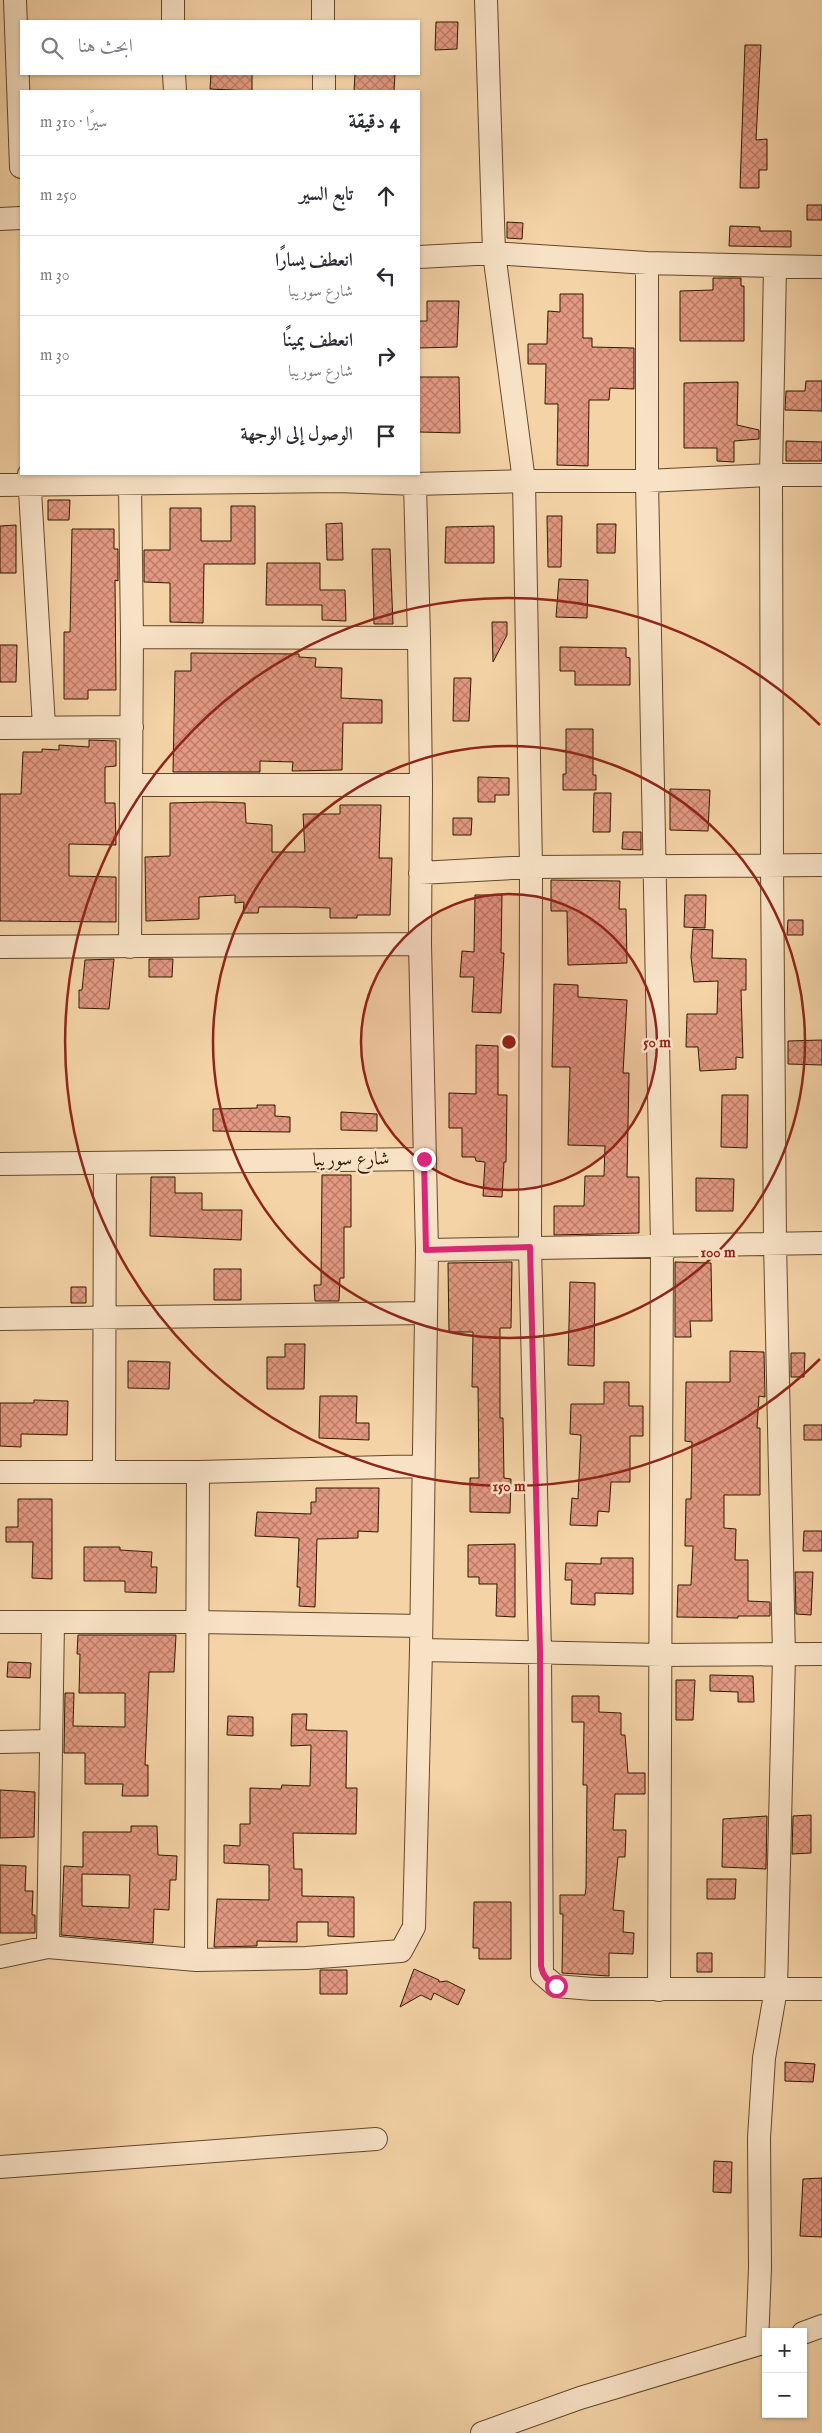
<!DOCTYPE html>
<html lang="ar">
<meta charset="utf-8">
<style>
:root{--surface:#fff;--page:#f2f2f3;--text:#2b2b33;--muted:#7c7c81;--line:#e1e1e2}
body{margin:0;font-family:"IM FELL English",Amiri,serif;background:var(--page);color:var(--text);direction:rtl}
.controls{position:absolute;right:15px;bottom:15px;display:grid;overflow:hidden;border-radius:0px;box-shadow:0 1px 4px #0004}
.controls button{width:45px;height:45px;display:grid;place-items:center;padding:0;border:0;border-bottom:1px solid var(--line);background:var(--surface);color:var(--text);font:25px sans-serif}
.stop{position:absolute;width:15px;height:15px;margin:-11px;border:4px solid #db2777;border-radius:50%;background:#fff}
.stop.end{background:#db2777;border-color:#fff;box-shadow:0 1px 5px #0008}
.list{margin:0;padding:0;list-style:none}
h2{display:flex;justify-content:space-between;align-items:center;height:65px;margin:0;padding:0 20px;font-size:21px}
h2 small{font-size:16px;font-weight:400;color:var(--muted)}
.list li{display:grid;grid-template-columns:32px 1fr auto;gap:15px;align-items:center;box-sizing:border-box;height:80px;padding:0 20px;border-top:1px solid var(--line)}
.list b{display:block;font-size:19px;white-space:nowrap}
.list p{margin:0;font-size:16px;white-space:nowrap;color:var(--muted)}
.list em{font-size:16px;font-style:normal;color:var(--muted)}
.icon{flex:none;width:28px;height:28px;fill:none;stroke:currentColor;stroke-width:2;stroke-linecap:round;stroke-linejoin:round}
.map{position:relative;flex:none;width:822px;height:2433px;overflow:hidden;direction:ltr}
.search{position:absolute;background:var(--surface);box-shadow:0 1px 4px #0004;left:20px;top:20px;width:400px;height:55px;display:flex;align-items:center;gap:12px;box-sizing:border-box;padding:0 18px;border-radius:0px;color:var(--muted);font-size:19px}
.panel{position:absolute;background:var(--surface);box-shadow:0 1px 4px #0004;left:20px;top:90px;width:400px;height:385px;border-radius:0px;direction:rtl}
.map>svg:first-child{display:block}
.building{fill:url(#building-cross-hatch);stroke:#311900;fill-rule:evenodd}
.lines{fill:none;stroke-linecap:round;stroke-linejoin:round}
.minor-casing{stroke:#62482a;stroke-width:24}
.minor{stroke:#f8e2c6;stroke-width:22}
.route{stroke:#db2777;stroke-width:6}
.ring{fill:none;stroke:#8f2418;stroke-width:2.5}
.labels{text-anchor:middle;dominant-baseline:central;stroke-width:5;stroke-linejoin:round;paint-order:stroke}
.street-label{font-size:19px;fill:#311900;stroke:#f8e2c6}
.centre{fill:#8f2418;stroke:#f8e2c6;stroke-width:2.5}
.ring-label{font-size:15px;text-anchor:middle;font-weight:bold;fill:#8f2418;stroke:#f8e2c6;stroke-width:5;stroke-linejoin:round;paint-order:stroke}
</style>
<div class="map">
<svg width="822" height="2433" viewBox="0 0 822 2433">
<defs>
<pattern id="building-cross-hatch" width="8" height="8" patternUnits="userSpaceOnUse" patternTransform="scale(1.25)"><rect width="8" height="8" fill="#e29881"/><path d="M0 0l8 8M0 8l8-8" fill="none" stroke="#b87b67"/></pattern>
</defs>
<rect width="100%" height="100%" fill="#f4d3a7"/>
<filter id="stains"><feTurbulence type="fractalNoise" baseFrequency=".004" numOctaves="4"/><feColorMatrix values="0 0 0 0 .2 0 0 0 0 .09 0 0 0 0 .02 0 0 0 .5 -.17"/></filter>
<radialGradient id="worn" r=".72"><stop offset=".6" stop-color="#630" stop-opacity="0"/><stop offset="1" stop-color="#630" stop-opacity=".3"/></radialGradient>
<path class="building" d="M436 22H458L457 49 435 50Z
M745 45H761L756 140 767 139V170H759V188H740Z
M211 74H252V91L210 89Z
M355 74H395L394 91H354Z
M807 205H822V220H807Z
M507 222 523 223 522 239 507 238Z
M730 226 760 227V231H791V247L729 246Z
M713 278H741V286H744V341H680V291L713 290Z
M560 294H583V338H592V347L634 348V389L610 388 609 400H589L588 466 557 465 558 404H545L546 364H528V344H547L548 311 560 312Z
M427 301H459L457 347 419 348V321H427Z
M419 377H459L460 433 419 432Z
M806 381H822V411L785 410 786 391H805Z
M738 382 737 425 759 430V439L734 441V462L717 461V448H684V383Z
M786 441 822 442V461H786Z
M48 500H70L69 520H48Z
M231 506H255V564H204L203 623 170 622V583L144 582V550H170V508H201V541H231Z
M547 516H562L561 567H548Z
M342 523 343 560H327L326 524Z
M597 524H616L615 553H597Z
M16 525V573H0V526Z
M494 526V563H445L446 527Z
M72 529H114V549H118V581L115 580 116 690H88V699H64V632H70Z
M372 549H390L393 624H374Z
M267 563H320V590H345L346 621 322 620V605H266Z
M559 579 588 580 587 618 556 617Z
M492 622H507V635L493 662Z
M0 645H17L16 682H0Z
M560 647 626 648V657L630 658V685H575V671H560Z
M191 653 299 654V657L316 658 315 667 342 668 341 698 382 700V723H343L342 770 292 771 293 762 260 761V772H173L175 671H191Z
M454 678H471L469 721H453Z
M566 729H593V775H596V790H563V774H566Z
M89 740 116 741V766L105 767V803H115L116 845 69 844V876L116 877V922L0 921V794H21L23 752H42V749L59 750V745L89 747Z
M478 777 509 778V795H495V802H478Z
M670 789 710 790 708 831 670 830Z
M594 793H611L610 832H593Z
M212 802 245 803 246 823 272 825V852H305L303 814H340V805H381L379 858H392L390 915H357V918H330V908L294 907H259L258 913H243L244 902 235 903V895L199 897V919L146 921 145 857 170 856V803Z
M453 818H472L471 835H453Z
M623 832H641V850L622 849Z
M551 880 620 881 619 909H626L627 963 568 965 567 911H551Z
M475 895H502L501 953H504L501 1013 472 1012 474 977H460L462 951 474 952Z
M685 895H706L705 928 684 927Z
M788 920H803V935H787Z
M693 929 713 930 712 958 746 959V990H741L743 1058 736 1057V1069L700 1071 698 1047H686L687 1014H717L718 981 694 982 691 957Z
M114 959 109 1009 79 1008V990H82L85 960Z
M149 959H173L172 977H149Z
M554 984 578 985V997L627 1000 623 1073H629L627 1177H639V1233L554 1235V1206H584L585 1176H604L605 1146 568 1145 570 1067H552Z
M822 1040V1065L788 1064V1041Z
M476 1045 498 1046V1095H507L506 1162H504L502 1197 483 1196 485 1162 476 1161 475 1157H462V1128H449V1093L476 1094Z
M722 1095H748L747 1148 721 1147Z
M257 1105H275V1116L290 1117V1132L213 1131V1109L257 1108Z
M341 1112 377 1114V1131L341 1130Z
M322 1175H351V1227H344V1278H340L339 1301H315L314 1285H321Z
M151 1177H175V1193H202V1210H242L241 1240 150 1236Z
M696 1178 734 1179 733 1211H696Z
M512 1262 511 1328H500V1418H503L504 1478 511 1479 510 1513 470 1512V1478H479L478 1387H472L473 1332H449L448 1263Z
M675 1262 711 1263 712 1321H690L691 1337H675Z
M214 1269H241V1300H214Z
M570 1282 595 1283 594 1366 568 1365Z
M71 1287H86V1303H71Z
M285 1344H305L304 1389H267V1357H285Z
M730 1351 764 1352 765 1397 759 1396 757 1428H760V1495H724V1528L736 1529 735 1560H748V1601L770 1602V1616H738V1618L677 1617 678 1585H691L693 1546H685L686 1499H691L692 1442 685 1441 686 1382H730Z
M791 1353H805L804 1377H791Z
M128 1361 170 1362 169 1389 128 1388Z
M604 1382H629V1406H643V1436H630V1482H611L609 1512 598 1511 597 1526 570 1525 572 1498 578 1499 581 1435 570 1434 571 1404H604Z
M320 1396H357L356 1423H369V1440L319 1438Z
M34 1400 68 1401 67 1435 21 1434V1447L0 1446V1403H34Z
M804 1425H822V1440H804Z
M316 1488H379L378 1532 358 1531V1538L317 1539 315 1607 299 1606 300 1587H297L299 1538 255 1536 257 1512 311 1514V1502H316Z
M18 1499H52V1579L32 1578 33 1542H6V1527H18Z
M804 1531H822V1551H803Z
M515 1544V1617L496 1616 497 1584H479V1577H468V1545Z
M84 1547H120V1550L152 1552 151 1567H157L156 1593 125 1592V1581H84Z
M601 1558H633V1594L595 1593V1605L571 1604 572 1580H565L566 1563 601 1564Z
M795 1572H813L811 1615 796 1614Z
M78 1635H176L174 1672H149L145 1765H148V1796H122L123 1784H85V1753H64L65 1693H74L73 1726 125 1727V1693H79L80 1654H77Z
M8 1662 31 1663 30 1678 7 1677Z
M710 1675 753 1676 754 1702H738V1692L710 1691Z
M676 1680H695L693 1720H676Z
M572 1696H599V1712L621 1713V1735H625L628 1773H645V1794H615L613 1830H626L625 1857H618L613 1910 624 1911 623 1932 634 1933 633 1954 609 1953V1976L562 1973 563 1914H560V1895H585L586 1888 587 1785H583L584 1722H572Z
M292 1714H307L306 1730 347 1731 346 1788H357L356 1834 293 1833 294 1869H302V1896L354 1897V1937L328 1936V1922H297V1942L257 1941V1946L214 1947 217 1899 269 1900V1865L224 1863V1845L240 1846V1824H250V1788L281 1789 282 1785 310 1786 311 1745 291 1746Z
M228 1716 253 1717V1736L227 1735Z
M0 1790 35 1792 34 1837 0 1838Z
M811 1815V1853L792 1854 793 1816Z
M767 1816 766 1869 722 1867 723 1819Z
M131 1826H157L158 1855 177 1856 176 1880H170L169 1910 154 1909 153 1943 61 1935 64 1866 83 1867V1832H131ZM82 1874 130 1875 129 1908 82 1906Z
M0 1865 26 1866 25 1891H33L32 1915H35V1933H0Z
M707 1879H736L735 1899H707Z
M474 1902H511V1959H479V1948H473Z
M697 1953H712V1972H697Z
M414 1969 439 1980V1982L447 1981 465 1990 458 2005 434 1993 431 2000 421 1995 400 2007Z
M320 1970H347V1994H320Z
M785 2062 815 2064 813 2082 785 2081Z
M714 2161 732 2162 731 2193 713 2192Z
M822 2178V2237L800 2236 803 2179Z"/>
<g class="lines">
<g class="minor-casing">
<path id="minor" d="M15 0 21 167
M173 0V21
M323 0V21
M486 0 494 253 524 481 531 867 530 1247 540 1652 542 1974 556 1986 592 1989H822
M174 74 175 91
M324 74V91
M0 219 21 218
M419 257 494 253 647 263 822 267
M647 263V481L662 1245 659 1990
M29 474 44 726
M130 484 132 637 130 947
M0 485 338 481 415 484 524 481H647L771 475H822
M132 637 419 638
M0 728 132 727
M131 785H421
M420 873 531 867 822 865
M0 947 420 944
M0 1164 425 1159
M427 1250 822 1243
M0 1319 426 1313
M0 1472H198L423 1466
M104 1472 105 1163
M0 1622H197L421 1626
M421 1650 662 1655 822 1654
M0 1742 51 1741
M48 1947 53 1622
M0 1957 48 1947 196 1960 306 1958 401 1951 414 1927 421 1650 427 1250 420 944 421 785 419 638 415 484
M196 1960 198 1472
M0 2167 376 2139
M803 2333 822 2326
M757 2344 760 2268 759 2138 764 2058 776 1989 784 1656 775 1243 772 865 771 475 775 267
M482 2433 580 2398 766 2342"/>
</g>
<use href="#minor" class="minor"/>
</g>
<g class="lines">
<path class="route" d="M424 1159 426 1250 530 1247 540 1652 541 1966C543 1977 548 1980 556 1986"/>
</g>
<circle cx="509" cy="1042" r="148" fill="#8f2418" fill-opacity=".12"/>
<g class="ring">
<circle cx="509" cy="1042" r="148"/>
<circle cx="509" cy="1042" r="296"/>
<path d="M820 1359A444 444 0 1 1 820 725"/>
</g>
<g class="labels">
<g class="street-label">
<text transform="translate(351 1160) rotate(-1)">شارع سوريبا</text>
</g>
</g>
<circle cx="509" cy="1042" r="8" class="centre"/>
<g class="ring-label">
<text x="657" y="1047">50 m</text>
<text x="718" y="1257">100 m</text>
<text x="509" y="1491">150 m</text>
</g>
<rect width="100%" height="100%" filter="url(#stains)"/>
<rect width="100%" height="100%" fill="url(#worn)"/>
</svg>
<div class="controls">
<button>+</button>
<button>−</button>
</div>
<div class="stop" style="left:556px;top:1986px"></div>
<div class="stop end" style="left:424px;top:1159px"></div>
<div class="search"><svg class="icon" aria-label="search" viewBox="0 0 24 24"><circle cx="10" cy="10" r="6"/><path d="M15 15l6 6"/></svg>ابحث هنا</div>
<section class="panel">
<h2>4 دقيقة<small>سيرًا · 310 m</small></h2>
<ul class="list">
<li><svg class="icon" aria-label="ahead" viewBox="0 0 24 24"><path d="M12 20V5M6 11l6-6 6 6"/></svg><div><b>تابع السير</b></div><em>250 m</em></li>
<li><svg class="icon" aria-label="left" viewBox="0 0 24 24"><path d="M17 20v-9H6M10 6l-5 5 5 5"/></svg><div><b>انعطف يسارًا</b><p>شارع سوريبا</p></div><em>30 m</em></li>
<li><svg class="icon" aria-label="right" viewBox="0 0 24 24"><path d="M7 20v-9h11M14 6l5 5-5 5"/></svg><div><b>انعطف يمينًا</b><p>شارع سوريبا</p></div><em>30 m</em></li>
<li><svg class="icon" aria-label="arrive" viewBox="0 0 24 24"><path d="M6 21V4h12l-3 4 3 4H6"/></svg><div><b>الوصول إلى الوجهة</b></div></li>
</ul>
</section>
</div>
